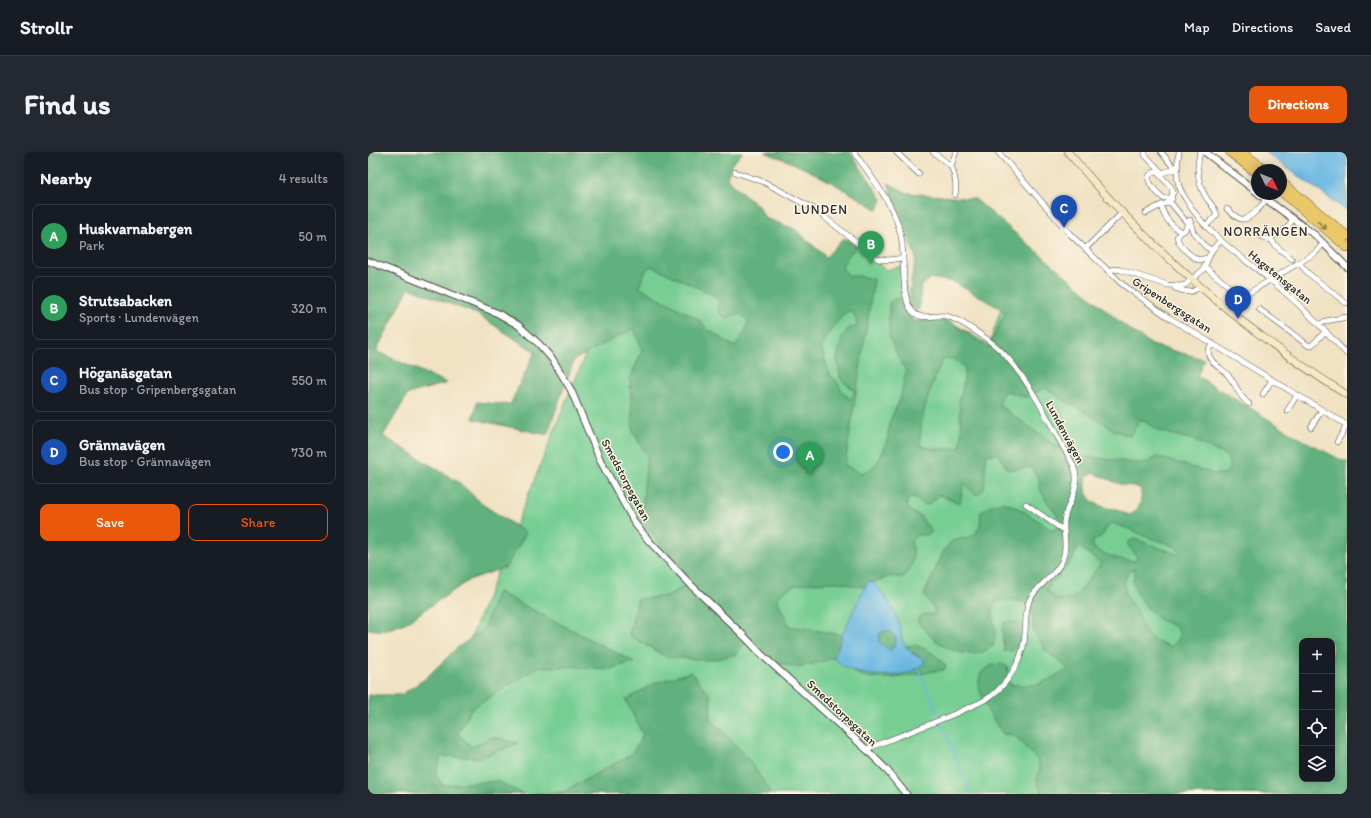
<!DOCTYPE html>
<meta charset="utf-8">
<style>
:root{--surface:#171b24;--page:#242831;--text:#f1f3f6;--muted:#9ea1a6;--line:#363941;--accent:#ea580c}
body{margin:0;font-family:Itim,sans-serif;background:var(--page);color:var(--text)}
.controls{position:absolute;right:12px;bottom:12px;display:grid;overflow:hidden;border-radius:8px;box-shadow:0 2px 10px #0003}
.controls button{width:36px;height:36px;display:grid;place-items:center;padding:0;border:0;border-bottom:1px solid var(--line);background:var(--surface);color:var(--text);font:20px sans-serif}
.compass{position:absolute;left:883px;top:12px;width:36px;height:36px;border-radius:50%;background:var(--surface);box-shadow:0 2px 10px #0003;rotate:133deg}
.you{position:absolute;left:415px;top:300px;width:14px;height:14px;margin:-10px;border:3px solid #fff;border-radius:50%;background:#1a73e8;box-shadow:0 0 0 6px #1a73e833}
.badge{display:grid;place-items:center;width:26px;height:26px;border-radius:50%;background:var(--accent);color:#fff;font-size:13px;font-weight:700}
.pin{position:absolute;translate:-50% -33px;filter:drop-shadow(0 1px 2px #0008)}
.pin::after{content:'';position:absolute;top:21px;width:14px;height:12px;background:inherit;clip-path:polygon(0 0,100% 0,50% 100%)}
.list{margin:0;padding:0;list-style:none}
h2{display:flex;justify-content:space-between;align-items:center;height:52px;margin:0;padding:0 16px;font-size:17px}
h2 small{font-size:13px;font-weight:400;color:var(--muted)}
.list li{display:grid;grid-template-columns:26px 1fr auto;gap:12px;align-items:center;box-sizing:border-box;height:64px;margin:0 8px 8px;padding:0 8px;border:1px solid var(--line);border-radius:8px}
.list b{display:block;font-size:15px;white-space:nowrap}
.list p{margin:0;font-size:13px;white-space:nowrap;color:var(--muted)}
.list em{font-size:13px;font-style:normal;color:var(--muted)}
.actions{display:flex;gap:8px;padding:12px 16px}
.actions a{flex:1;padding:9px 0;border:1px solid var(--accent);border-radius:8px;text-align:center;font-size:14px;color:var(--accent)}
.actions .main{background:var(--accent);color:#fff}
.icon{flex:none;width:22px;height:22px;fill:none;stroke:currentColor;stroke-width:2;stroke-linecap:round;stroke-linejoin:round}
.map{position:relative;flex:none;width:979px;height:642px;overflow:hidden;border-radius:8px}
header{display:flex;align-items:center;gap:24px;box-sizing:border-box;height:56px;padding:0 20px;background:var(--surface);border-bottom:1px solid var(--line)}
header strong{font-size:19px}
nav{display:flex;gap:22px;margin-inline-start:auto;font-size:14px}
.intro{display:flex;align-items:center;justify-content:space-between;box-sizing:border-box;height:96px;padding:0 24px}
h1{margin:0;font-size:28px}
.button{padding:10px 18px;border-radius:8px;background:var(--accent);color:#fff;font-size:14px;font-weight:700}
main{display:flex;gap:24px;padding:0 24px}
aside{flex:1;background:var(--surface);border-radius:8px;box-shadow:0 2px 10px #0003}
.map>svg:first-child{display:block}
.green{fill:#76ce93;stroke:#507c5f;fill-rule:evenodd}
.forest{fill:#60b17d;stroke:#466e54;fill-rule:evenodd}
.water{fill:#67b7e2;stroke:#497186;fill-rule:evenodd}
.lines{fill:none;stroke-linecap:round;stroke-linejoin:round}
.stream{stroke:#67b7e2;stroke-width:1.5}
.minor-casing{stroke:#494642;stroke-width:6}
.tertiary-casing{stroke:#494642;stroke-width:8}
.secondary-casing{stroke:#494642;stroke-width:8}
.motorway-casing{stroke:#494642;stroke-width:10}
.minor{stroke:#fff;stroke-width:5}
.tertiary{stroke:#fff;stroke-width:6}
.secondary{stroke:#f7e9c3;stroke-width:7}
.motorway{stroke:#eac769;stroke-width:9}
.oneway{stroke:#8a794a}
.labels{text-anchor:middle;dominant-baseline:central;stroke-width:3;stroke-linejoin:round;paint-order:stroke}
.street-label{font-size:12px;fill:#2b2b2b;stroke:#fcf5e5}
.neighbourhood-label{font-size:13px;letter-spacing:1px;fill:#2b2b2b;stroke:#fcf5e5}
</style>
<header>
<strong>Strollr</strong>
<nav><a>Map</a><a>Directions</a><a>Saved</a></nav>
</header>
<div class="intro"><h1>Find us</h1><a class="button">Directions</a></div>
<main>
<aside>
<h2>Nearby<small>4 results</small></h2>
<ul class="list">
<li><span class="badge" style="background:#2e9e5b">A</span><div><b>Huskvarnabergen</b><p>Park</p></div><em>50 m</em></li>
<li><span class="badge" style="background:#2e9e5b">B</span><div><b>Strutsabacken</b><p>Sports · Lundenvägen</p></div><em>320 m</em></li>
<li><span class="badge" style="background:#1a4fb4">C</span><div><b>Höganäsgatan</b><p>Bus stop · Gripenbergsgatan</p></div><em>550 m</em></li>
<li><span class="badge" style="background:#1a4fb4">D</span><div><b>Grännavägen</b><p>Bus stop · Grännavägen</p></div><em>730 m</em></li>
</ul>
<div class="actions"><a class="main">Save</a><a>Share</a></div>
</aside>
<div class="map">
<svg width="979" height="642" viewBox="0 0 979 642">
<rect width="100%" height="100%" fill="#fcf5e5"/>
<filter id="ink" filterUnits="userSpaceOnUse"><feTurbulence type="fractalNoise" baseFrequency=".025" numOctaves="2"/><feDisplacementMap in="SourceGraphic" scale="8" xChannelSelector="R" yChannelSelector="G"/><feConvolveMatrix kernelMatrix="1 2 1 2 8 2 1 2 1" color-interpolation-filters="sRGB"/></filter>
<filter id="wash" filterUnits="userSpaceOnUse"><feTurbulence type="fractalNoise" baseFrequency=".012" numOctaves="4" result="noise"/><feDisplacementMap in="SourceGraphic" scale="16" xChannelSelector="R" yChannelSelector="G"/><feGaussianBlur stdDeviation="0.9" result="paint"/><feColorMatrix in="noise" values="0 0 0 0 0 0 0 0 0 0 0 0 0 0 0 0 0 1.4 0 .05"/><feComposite in="paint" operator="in"/></filter>
<g filter="url(#wash)">
<rect width="100%" height="100%" fill="#f0e2c3"/>
<path class="green" d="M355 36 458 110 479 87 518 118 533 114 545 169 565 166 583 170 621 193 636 148 979 326V642H65L75 555 198 249 213 214 226 178 240 152ZM716 316 784 338 777 370 709 356ZM934 489H964V627H934Z"/>
<path class="forest" d="M0 0H375L363 13 359 27 390 54 397 66 427 77 458 105 476 86 488 95C482 102 477 107 474 116L481 124H490L506 127 477 312 478 314 493 321 501 318 509 311 516 298 520 285 521 271 532 247 538 220 521 186V151C534 138 539 157 542 167L547 171 565 168 583 170 620 196 638 160 586 130 562 126 553 135 551 158H546L544 154 542 147V135L548 106 520 31 540 41 607 47 758 175 784 193 836 207 829 224 933 287 975 309H979V642H674L669 629 672 617 669 607 646 583 635 582C626 569 597 527 619 516 626 512 632 511 639 514L640 520 638 525 643 533H669L700 518 696 513 678 499 665 477V463L663 455C649 447 640 445 625 452 622 467 631 478 625 494 619 498 610 503 602 502 583 501 567 490 555 476 553 473 548 470 550 466 553 461 562 464 567 461L565 455 556 443 576 398 583 390 591 387 601 386 607 382 612 374 613 360C619 356 628 349 636 351 652 354 671 370 685 379L694 370 678 348 672 337 671 326 663 315 640 318 630 302 618 303 616 337 609 343 596 332 592 351 571 343 562 352 557 353 547 345C542 345 536 350 540 356 543 362 550 361 554 366 555 367 556 370 557 372L559 373 564 380 561 383C551 383 548 381 543 390 548 398 545 421 535 425 530 426 524 424 519 425 513 427 508 431 501 429L497 434C488 436 479 431 470 430 463 430 435 431 429 433 422 435 413 441 409 447L421 474 474 483 466 506 441 513 428 515 408 510 384 488 376 492 369 502 354 506 336 508 298 505 261 483 270 447 300 444 325 429 273 369 279 304 265 280 262 227 274 198 266 176 206 208 179 283 105 267 109 250 142 253 167 200 109 162 41 136 8 199 79 231 40 242 15 284 92 331 114 352 158 381 138 415 101 428 39 470 17 479 0 477ZM283 114 346 143C355 151 347 155 351 161 353 163 356 165 359 167 368 162 372 159 380 169L377 180 367 195 339 177 330 167 271 135 278 118ZM480 159H484L489 170 488 175 480 177 474 185 469 206 472 224 474 229 484 236 486 240 485 244 482 247 475 241 468 228 462 223 454 198 456 188 461 181 467 172ZM578 206 586 207 595 214 597 218 594 241 591 246 594 284 592 295C583 298 560 298 552 293 552 263 562 236 574 209ZM678 236 695 248 712 257 739 273 747 279 763 284 770 270 773 267 791 279 822 287 857 303 861 309V317L856 322H847L789 305 780 310 769 311 714 304 689 295 631 253 635 242 639 239C645 241 652 244 658 245 663 245 672 237 678 236ZM726 321 754 333 766 334 772 336C775 347 773 357 762 363 757 362 753 359 748 357 744 356 739 357 736 355 718 349 716 340 719 324ZM743 371 764 378 779 385 801 392 809 396 812 401 809 402 766 387 760 390V393C763 398 767 400 769 406L767 409C751 408 738 404 725 395V389C739 383 734 380 743 371ZM711 395 733 411 710 442 702 448 689 447 678 438 704 408ZM765 417 768 418C766 424 764 429 766 434 767 442 782 460 788 465 796 472 810 471 812 483L809 489 803 495C795 491 785 488 779 482 772 475 774 469 770 462 763 449 757 449 757 432 757 424 759 421 765 417ZM934 489H964V627H934Z
M396 0H482L514 47 510 58C473 35 438 14 396 0Z
M130 440 266 510 241 517 210 515H170L103 557 90 582 104 595 123 585 150 591 112 606 73 604 68 622 74 633 129 629 155 642H0V543H33L57 527 89 496 115 478Z
M642 469 651 472C655 484 651 493 642 500L636 499 634 476 636 471Z
M521 478 528 486C527 491 527 495 521 498L510 490 512 481Z
M547 493C559 497 570 504 578 514L576 518C551 520 505 536 483 518 507 523 530 527 553 514L551 504 546 502 538 494Z
M323 520 342 543 343 567 378 604 402 639 401 642H167L195 640 264 602 275 583 258 548 286 531Z"/>
<path class="water" d="M897 0H979V59Z
M501 429C513 432 529 462 532 475 534 480 532 485 535 490 537 494 542 499 545 502 548 504 553 505 556 507V511C539 527 506 526 484 518 478 516 471 511 466 507L474 483 497 434ZM521 478 528 486C528 491 527 496 521 498L510 489 512 481Z"/>
<g class="lines">
<path class="stream" d="M550 516 571 564
M574 572 603 642"/>
</g>
</g>
<g filter="url(#ink)">
<g class="lines">
<g class="minor-casing">
<path id="minor" d="M486 0C504 26 527 53 533 84 537 102 533 142 542 156 551 171 565 162 578 164 594 168 628 192 638 204 661 230 678 263 694 293 700 303 708 315 708 326 709 342 698 354 696 369 695 384 700 393 694 409 687 425 668 433 661 449 657 460 658 470 657 481 656 504 644 526 627 541 617 550 603 554 591 560 561 573 529 585 498 597
M528 0 551 22
M565 0 583 14
M630 0 702 82 754 132 800 165 979 273
M777 0V3L794 21 810 16
M793 0 807 17
M811 0C810 7 808 23 810 30 811 37 816 44 819 49 842 88 882 109 914 138 938 158 958 180 979 202
M832 0C828 16 830 33 839 47 843 52 847 56 849 63L838 74
M583 14C587 22 589 35 587 43
M583 14 588 0
M367 20 396 30 446 57 510 107 521 108 535 106
M803 46 805 40 803 35 789 20C770 22 788 40 795 46H802L804 47
M859 57C863 60 868 66 873 67 881 69 894 54 898 47
M778 61 793 53C795 65 804 74 813 80L816 79 820 72 802 50 793 53
M822 68 825 80 838 95 844 98
M885 78 899 88 919 76 925 67
M813 80 809 85C811 95 822 103 830 108L840 106 841 104
M902 86 908 94 924 107
M717 97 754 61
M931 111 941 122 978 151
M837 115 874 145 947 101 956 91
M740 119 746 117 753 118 800 133 812 134 817 133 835 118 844 98 853 88
M807 136C818 139 822 143 831 135
M891 157 941 194 944 193 958 179
M952 172 958 169 979 165
M844 191 840 199C840 210 854 216 860 223 869 233 870 244 881 252
M895 242 904 228
M919 259 929 243
M943 275 954 258
M969 290 979 273
M658 352 692 376 696 378"/>
</g>
<g class="tertiary-casing">
<path id="tertiary" d="M837 0 889 40
M891 42 947 83 979 115
M0 109 129 161 150 173 171 192 185 208 203 238 233 310 268 373 282 390 324 434 378 486 394 503 498 597 517 616 538 642"/>
</g>
<g class="secondary-casing">
<path id="secondary" d="M700 0C780 96 874 177 979 243"/>
</g>
<g class="motorway-casing">
<path id="motorway" d="M862 0 889 21
M873 0 898 18
M913 30 979 84
M913 39 979 95"/>
</g>
<use href="#minor" class="minor"/>
<use href="#tertiary" class="tertiary"/>
<use href="#secondary" class="secondary"/>
<use href="#motorway" class="motorway"/>
</g>
<defs><path id="oneway-shaft" d="M-6 0H5M1.5-3L5.5 0L1.5 3" fill="none" stroke-width="1.6" stroke-linecap="round" stroke-linejoin="round"/></defs>
<use class="oneway" href="#oneway-shaft" transform="translate(954 73) rotate(41)"/>
</g>
<g class="labels">
<g class="street-label">
<text transform="translate(912 125) rotate(39)">Hagstensgatan</text>
<text transform="translate(804 153) rotate(33)">Gripenbergsgatan</text>
<text transform="translate(697 280) rotate(62)">Lundenvägen</text>
<text transform="translate(258 328) rotate(62)">Smedstorpsgatan</text>
<text transform="translate(474 561) rotate(43)">Smedstorpsgatan</text>
</g>
<g class="neighbourhood-label">
<text x="453" y="57">LUNDEN</text>
<text x="898" y="79">NORRÄNGEN</text>
</g>
</g>
</svg>
<div class="controls">
<button>+</button>
<button>−</button>
<button><svg class="icon" aria-label="locate" viewBox="0 0 24 24"><circle cx="12" cy="12" r="6"/><path d="M12 2v4M12 18v4M2 12h4M18 12h4"/></svg></button>
<button><svg class="icon" aria-label="layers" viewBox="0 0 24 24"><path d="M12 4l9 5-9 5-9-5zM3 14l9 5 9-5"/></svg></button>
</div>
<svg class="compass" viewBox="-18 -18 36 36"><path d="M0-13l5 13h-10z" fill="#e53935"/><path d="M0 13l5-13h-10z" fill="#9ea1a6"/></svg>
<div class="you"></div>
<div class="pin badge" style="left:442px;top:323px;background:#2e9e5b">A</div>
<div class="pin badge" style="left:503px;top:112px;background:#2e9e5b">B</div>
<div class="pin badge" style="left:696px;top:76px;background:#1a4fb4">C</div>
<div class="pin badge" style="left:870px;top:167px;background:#1a4fb4">D</div>
</div>
</main>
